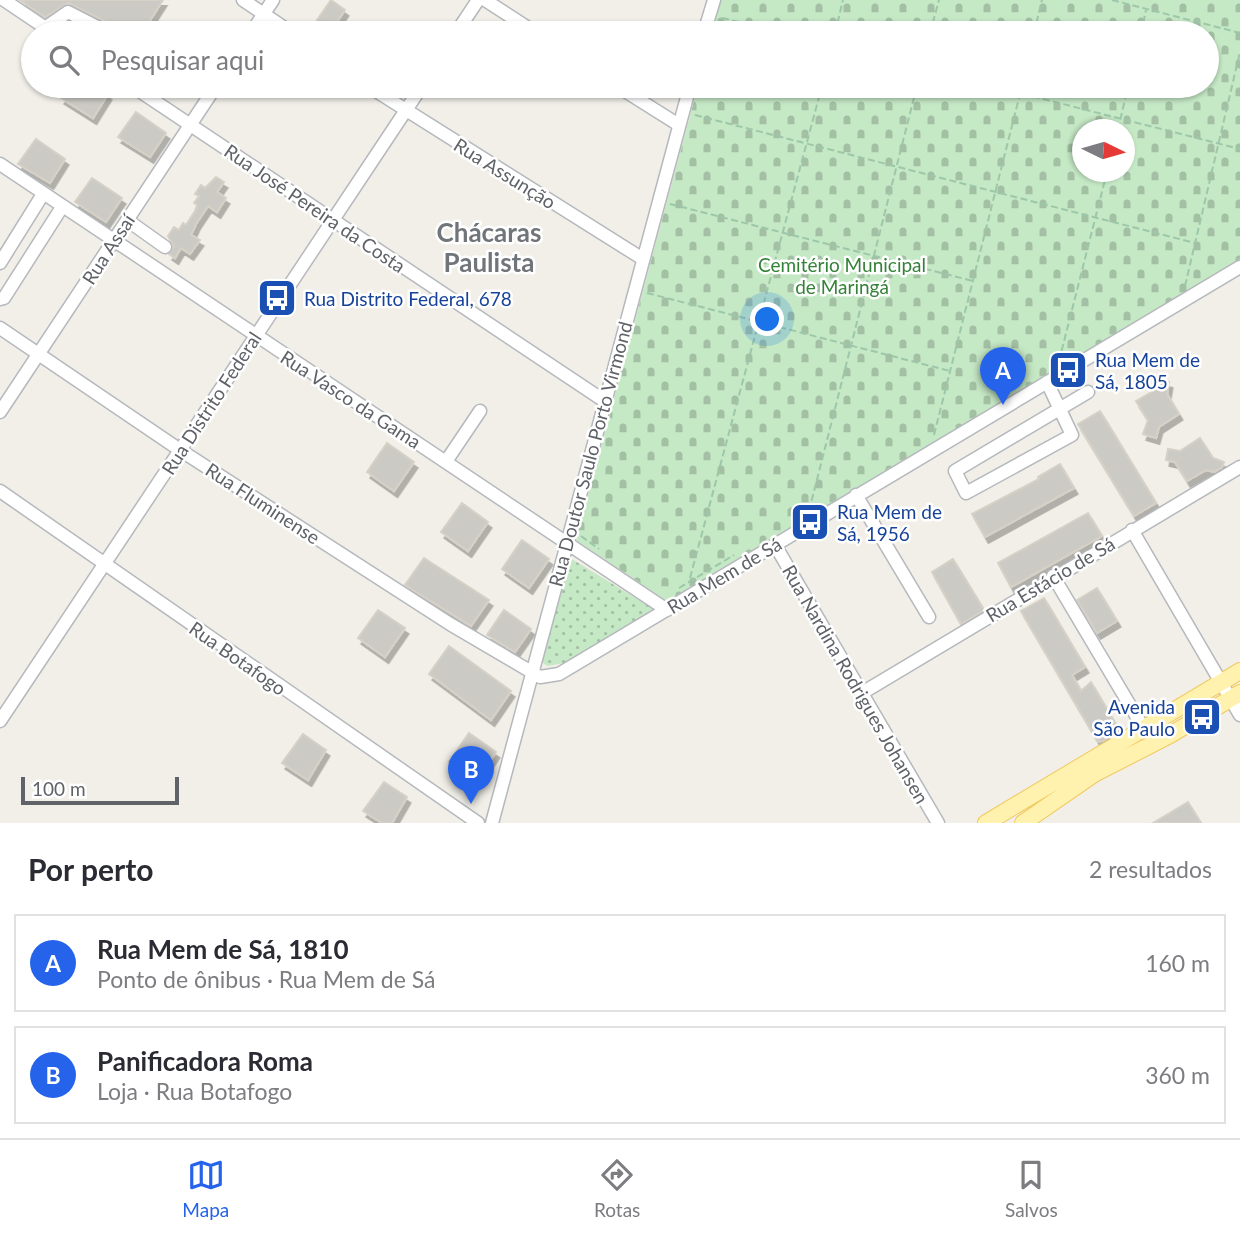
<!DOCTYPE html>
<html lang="pt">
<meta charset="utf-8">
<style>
:root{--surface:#fff;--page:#f2f2f3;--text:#2b2b33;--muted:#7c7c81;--line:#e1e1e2;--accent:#2563eb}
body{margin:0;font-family:Lato,sans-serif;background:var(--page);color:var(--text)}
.compass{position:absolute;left:1072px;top:119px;width:63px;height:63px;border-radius:50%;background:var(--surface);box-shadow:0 2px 5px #0004;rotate:95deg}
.scale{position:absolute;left:21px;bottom:18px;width:158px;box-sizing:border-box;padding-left:7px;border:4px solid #5f6368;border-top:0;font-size:19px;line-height:24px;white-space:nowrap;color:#5f6368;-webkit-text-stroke:5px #fff;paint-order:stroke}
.you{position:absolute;left:768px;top:320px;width:24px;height:24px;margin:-18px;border:5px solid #fff;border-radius:50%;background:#1a73e8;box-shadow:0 0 0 10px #1a73e833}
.badge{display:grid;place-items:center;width:46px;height:46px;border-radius:50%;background:var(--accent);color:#fff;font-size:23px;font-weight:700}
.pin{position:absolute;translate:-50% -58px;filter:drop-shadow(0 2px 4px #0008)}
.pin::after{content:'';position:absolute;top:37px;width:24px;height:21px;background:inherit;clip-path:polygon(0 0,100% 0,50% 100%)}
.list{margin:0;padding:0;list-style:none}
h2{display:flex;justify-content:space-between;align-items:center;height:91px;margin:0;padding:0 28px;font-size:30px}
h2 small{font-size:23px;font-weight:400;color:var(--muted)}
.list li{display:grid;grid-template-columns:46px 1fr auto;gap:21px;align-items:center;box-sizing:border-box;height:98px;margin:0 14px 14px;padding:0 14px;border:2px solid var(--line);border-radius:0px}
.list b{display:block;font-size:26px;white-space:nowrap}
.list p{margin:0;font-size:23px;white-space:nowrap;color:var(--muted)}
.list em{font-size:23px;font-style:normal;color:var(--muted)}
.icon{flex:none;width:38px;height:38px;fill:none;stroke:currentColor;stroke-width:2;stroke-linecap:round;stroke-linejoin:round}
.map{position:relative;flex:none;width:1240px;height:823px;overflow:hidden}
.search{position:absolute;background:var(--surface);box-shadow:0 2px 5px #0004;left:21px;right:21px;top:21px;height:77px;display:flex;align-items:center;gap:18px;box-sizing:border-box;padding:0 24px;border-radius:38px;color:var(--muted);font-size:26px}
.sheet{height:315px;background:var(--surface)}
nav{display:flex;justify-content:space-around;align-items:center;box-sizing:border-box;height:98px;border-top:2px solid var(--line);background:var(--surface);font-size:19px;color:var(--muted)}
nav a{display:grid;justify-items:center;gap:4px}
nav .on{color:var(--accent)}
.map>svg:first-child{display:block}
.green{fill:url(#green-dots)}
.cemetery{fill:url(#cemetery-stones);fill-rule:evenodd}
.building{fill:#cccac5;stroke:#d6d1c6;stroke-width:2;filter:url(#shadow)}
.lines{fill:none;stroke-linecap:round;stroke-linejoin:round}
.minor-casing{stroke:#b5b8bc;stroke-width:15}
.major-casing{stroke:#f2c960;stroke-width:18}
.path{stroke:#9cc7a9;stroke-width:2;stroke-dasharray:7 3.5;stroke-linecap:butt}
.minor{stroke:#fff;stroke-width:12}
.major{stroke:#fff2af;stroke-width:16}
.labels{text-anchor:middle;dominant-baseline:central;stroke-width:5;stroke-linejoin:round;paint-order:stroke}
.street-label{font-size:19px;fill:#5f6368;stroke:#fff}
.park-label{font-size:19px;fill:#348238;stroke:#fff}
.transit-label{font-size:19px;fill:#164399;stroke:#fff;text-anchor:start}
.district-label{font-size:26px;font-weight:bold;fill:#70757a;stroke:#fff}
</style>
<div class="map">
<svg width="1240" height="823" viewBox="0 0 1240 823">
<defs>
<pattern id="green-dots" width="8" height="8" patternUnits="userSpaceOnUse" patternTransform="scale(1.75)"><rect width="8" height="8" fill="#c5e8c5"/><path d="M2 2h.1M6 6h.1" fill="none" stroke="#a3c0a4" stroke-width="1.8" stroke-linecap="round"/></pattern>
<pattern id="cemetery-stones" width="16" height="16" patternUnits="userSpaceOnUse" patternTransform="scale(1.75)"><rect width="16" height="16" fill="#c5e8c5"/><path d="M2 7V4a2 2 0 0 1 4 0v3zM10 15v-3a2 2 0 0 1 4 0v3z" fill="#a3c0a4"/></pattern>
<filter id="shadow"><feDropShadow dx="3.5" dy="6" stdDeviation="0" flood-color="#0004"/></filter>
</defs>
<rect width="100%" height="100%" fill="#f1efe8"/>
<path class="green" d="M567 556 655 610 564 663 547 666 542 662Z"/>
<path class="cemetery" d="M721 0H1240V259L667 601 576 540 698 86H1207V33H712ZM1082 130H1124V172H1082Z"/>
<path class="building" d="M20 0H163L142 33H118L113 25 68 3 45 17Z
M331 0 345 10 329 33H308Z
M69 86H96L108 94 93 118 61 98Z
M136 112 166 133 150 157 118 137Z
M36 139 65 159 50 183 18 164Z
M216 177 224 182 217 192 226 198 217 212 208 206 196 224 191 235 200 240 190 254 181 248 175 258 169 254 174 247 168 236 174 227 179 230 183 223 186 225 195 211 197 205 194 203 199 196 195 194 201 185 205 188Z
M92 178 122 198 106 222 75 202Z
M1157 379 1169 382 1167 394 1179 414 1159 427 1156 438 1143 434 1148 420 1136 401 1155 390Z
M1100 411 1156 503 1134 516 1078 424Z
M1200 438 1213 458 1224 462 1222 467 1214 472 1206 470 1187 481 1175 462 1166 460 1168 449 1180 451Z
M387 443 414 462 394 491 367 472Z
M1060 464 1074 488 985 537 972 514 1039 479 1038 477Z
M462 503 488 522 468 551 441 532Z
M1088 513 1102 536 1011 587 998 563Z
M522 540 549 559 529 588 502 569Z
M424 558 489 600 471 626 405 585Z
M953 559 984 610 961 624 932 572Z
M1097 588 1117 621 1097 633 1077 600Z
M1044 598 1085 667 1072 675 1081 691 1091 682 1118 728 1104 740 1098 742 1021 611Z
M378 610 405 628 385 657 358 638Z
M504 610 531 629 515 652 487 635Z
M449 646 511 691 491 720 429 674Z
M469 733 496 752 476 781 449 762Z
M303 734 326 750 308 780 282 763Z
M384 782 407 797 392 823H382L363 811Z
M1188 802 1201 823H1153Z"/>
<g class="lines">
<g class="minor-casing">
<path id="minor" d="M4 0 53 33
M243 0 292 33
M485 0 536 33
M45 28 68 12 109 33
M251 33 273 0
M456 33 478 0
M704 33 714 0
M132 86 603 400
M368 86 643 259
M617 86 679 125
M0 164 667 610
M127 220 165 247
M0 263 43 194
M0 299 4 298 62 207
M0 328 180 450 450 624 540 677 559 674 1240 267
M1047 382 1072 435 966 493 955 471 1088 392
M0 412 216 86
M447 460 480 411
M0 491 478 823
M856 495 929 617
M1132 530 1240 715
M775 545 938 823
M1053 576 1144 729
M862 693 1240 467
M0 721 422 86
M492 823 690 86"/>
</g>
<g class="major-casing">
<path id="major" d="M986 823 1240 671
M1023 823 1094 774 1170 735 1240 693"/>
</g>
<path class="path" d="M1112 0 1240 33
M722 18 786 33
M835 33 843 0
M930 33 939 0
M1034 33 1042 0
M1141 33 1146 10
M992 86 1240 149
M695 115 1195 243
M1118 130 1128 86
M670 204 973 281
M1185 286 1240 52
M647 293 950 371
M1059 361 1107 172
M934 435 1022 86
M809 511 917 86
M581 536 599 549
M690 578 822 86
M679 588 734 555"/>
<use href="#minor" class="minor"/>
<use href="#major" class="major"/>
</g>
<defs>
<g id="bus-square" transform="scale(2.0125)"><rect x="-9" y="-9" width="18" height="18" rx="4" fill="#1a4fb4" stroke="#fff"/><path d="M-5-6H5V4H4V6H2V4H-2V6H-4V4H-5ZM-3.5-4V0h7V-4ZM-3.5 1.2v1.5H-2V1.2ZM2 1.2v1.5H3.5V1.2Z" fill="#fff"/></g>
</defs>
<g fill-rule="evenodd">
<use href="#bus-square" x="277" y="298"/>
<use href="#bus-square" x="1068" y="370"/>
<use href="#bus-square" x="810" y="522"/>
<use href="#bus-square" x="1202" y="717"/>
</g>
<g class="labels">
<g class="street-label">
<text transform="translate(505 173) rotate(32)">Rua Assunção</text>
<text transform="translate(315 208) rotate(34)">Rua José Pereira da Costa</text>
<text transform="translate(108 249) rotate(-57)">Rua Assaí</text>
<text transform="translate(351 399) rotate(33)">Rua Vasco da Gama</text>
<text transform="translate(211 403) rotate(-57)">Rua Distrito Federal</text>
<text transform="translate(590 454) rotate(-75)">Rua Doutor Saulo Porto Virmond</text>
<text transform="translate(263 503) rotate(33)">Rua Fluminense</text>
<text transform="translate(724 575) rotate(-31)">Rua Mem de Sá</text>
<text transform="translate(1050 579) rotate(-31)">Rua Estácio de Sá</text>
<text transform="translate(238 658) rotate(35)">Rua Botafogo</text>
<text transform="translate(856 684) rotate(60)">Rua Nardina Rodrigues Johansen</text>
</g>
<g class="park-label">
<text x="842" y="264">Cemitério Municipal<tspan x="842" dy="22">de Maringá</tspan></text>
</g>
<g class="transit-label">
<text x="304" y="298">Rua Distrito Federal, 678</text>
<text x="1095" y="359">Rua Mem de<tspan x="1095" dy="22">Sá, 1805</tspan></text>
<text x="837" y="511">Rua Mem de<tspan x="837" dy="22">Sá, 1956</tspan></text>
<text x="1175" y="706" text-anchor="end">Avenida<tspan x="1175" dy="22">São Paulo</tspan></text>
</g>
<g class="district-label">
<text x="489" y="232">Chácaras<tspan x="489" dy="30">Paulista</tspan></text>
</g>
</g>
</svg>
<svg class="compass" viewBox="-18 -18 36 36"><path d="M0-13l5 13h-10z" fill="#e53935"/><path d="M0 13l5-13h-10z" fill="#7c7c81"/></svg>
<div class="scale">100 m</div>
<div class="you"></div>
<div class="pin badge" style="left:1003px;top:405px">A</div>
<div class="pin badge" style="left:471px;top:804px">B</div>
<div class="search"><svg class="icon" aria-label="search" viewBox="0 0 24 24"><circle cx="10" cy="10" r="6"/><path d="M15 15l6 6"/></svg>Pesquisar aqui</div>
</div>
<section class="sheet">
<h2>Por perto<small>2 resultados</small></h2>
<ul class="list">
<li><span class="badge">A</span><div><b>Rua Mem de Sá, 1810</b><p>Ponto de ônibus · Rua Mem de Sá</p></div><em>160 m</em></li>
<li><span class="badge">B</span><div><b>Panificadora Roma</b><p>Loja · Rua Botafogo</p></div><em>360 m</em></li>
</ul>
</section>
<nav>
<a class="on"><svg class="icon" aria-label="map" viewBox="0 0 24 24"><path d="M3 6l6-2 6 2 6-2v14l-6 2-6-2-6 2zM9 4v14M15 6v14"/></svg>Mapa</a>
<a><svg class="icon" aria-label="directions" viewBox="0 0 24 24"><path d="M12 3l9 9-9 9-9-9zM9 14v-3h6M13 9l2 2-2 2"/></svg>Rotas</a>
<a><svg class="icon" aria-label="saved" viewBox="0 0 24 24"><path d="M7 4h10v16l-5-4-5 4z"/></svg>Salvos</a>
</nav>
